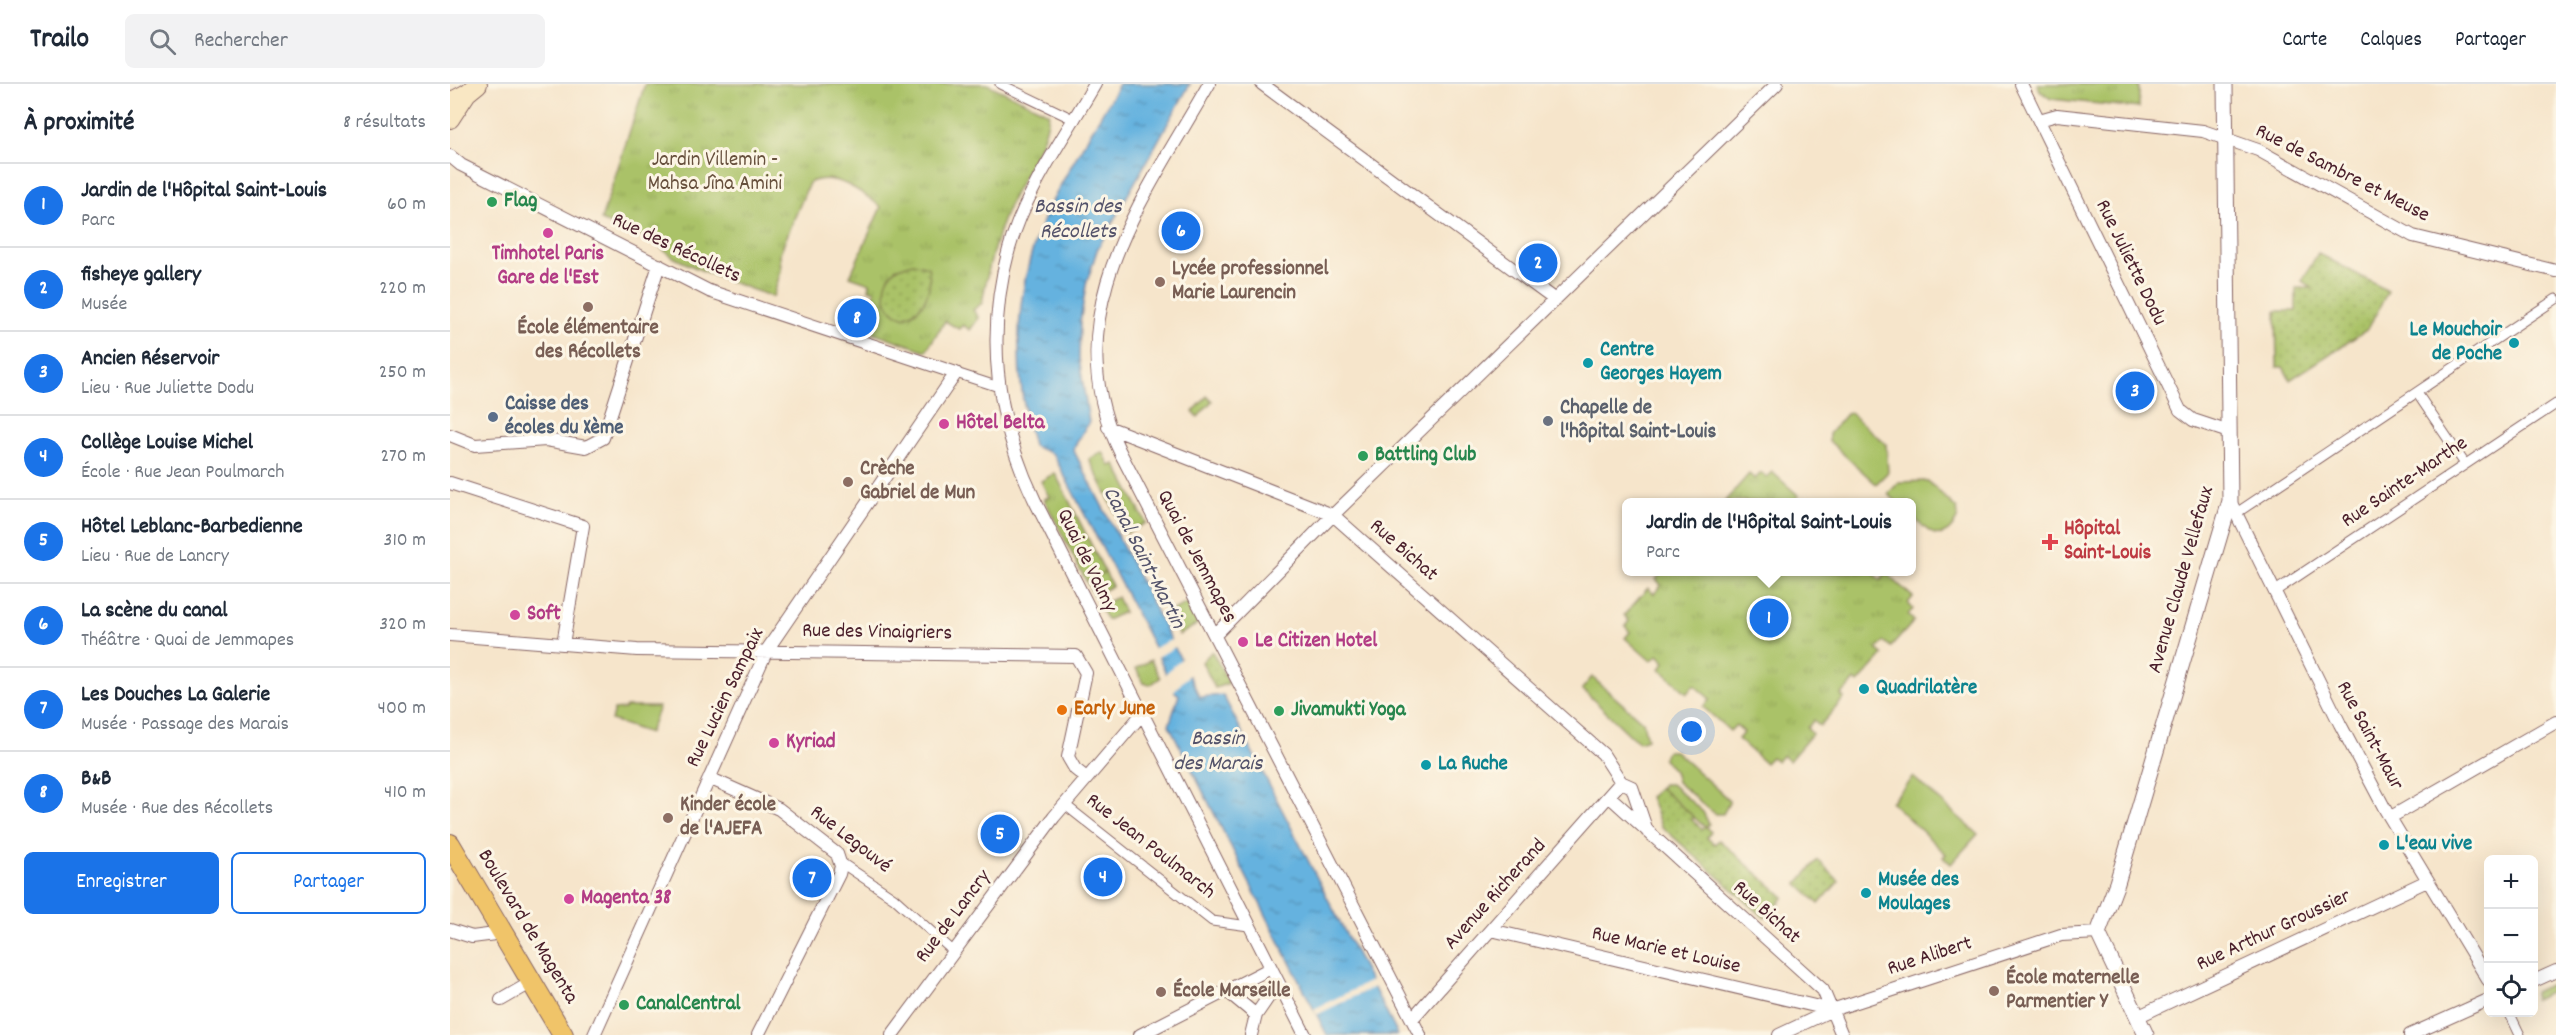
<!DOCTYPE html>
<html lang="fr">
<meta charset="utf-8">
<style>
:root{--surface:#fff;--page:#f2f2f3;--text:#1f2937;--muted:#747a83;--line:#e0e1e3;--accent:#1a73e8}
body{margin:0;font-family:Dekko,sans-serif;background:var(--page);color:var(--text)}
.controls{position:absolute;right:18px;bottom:18px;display:grid;overflow:hidden;border-radius:9px;box-shadow:0 6px 24px #0002}
.controls button{width:54px;height:54px;display:grid;place-items:center;padding:0;border:0;border-bottom:2px solid var(--line);background:var(--surface);color:var(--text);font:30px sans-serif}
.you{position:absolute;left:1242px;top:648px;width:21px;height:21px;margin:-15px;border:4px solid #fff;border-radius:50%;background:#1a73e8;box-shadow:0 0 0 9px #1a73e833}
.badge{display:grid;place-items:center;width:39px;height:39px;border-radius:50%;background:var(--accent);color:#fff;font-size:20px;font-weight:700}
.pin{position:absolute;translate:-50% -50%;border:3px solid #fff;box-shadow:0 2px 6px #0006}
.popup{position:absolute;left:1172px;top:414px;width:294px;height:78px;box-sizing:border-box;display:grid;place-content:center;border-radius:9px;background:var(--surface);filter:drop-shadow(0 2px 4px #0005);font-size:20px;white-space:nowrap;color:var(--muted)}
.popup b{font-size:22px;color:var(--text)}
.popup::after{content:'';position:absolute;left:50%;top:100%;margin-left:-12px;border:12px solid transparent;border-top-color:var(--surface)}
.list{margin:0;padding:0;list-style:none}
h2{display:flex;justify-content:space-between;align-items:center;height:78px;margin:0;padding:0 24px;font-size:26px}
h2 small{font-size:20px;font-weight:400;color:var(--muted)}
.list li{display:grid;grid-template-columns:39px 1fr auto;gap:18px;align-items:center;box-sizing:border-box;height:84px;padding:0 24px;border-top:2px solid var(--line)}
.list b{display:block;font-size:22px;white-space:nowrap}
.list p{margin:0;font-size:20px;white-space:nowrap;color:var(--muted)}
.list em{font-size:20px;font-style:normal;color:var(--muted)}
.actions{display:flex;gap:12px;padding:18px 24px}
.actions a{flex:1;padding:14px 0;border:2px solid var(--accent);border-radius:9px;text-align:center;font-size:21px;color:var(--accent)}
.actions .main{background:var(--accent);color:#fff}
.icon{flex:none;width:33px;height:33px;fill:none;stroke:currentColor;stroke-width:2;stroke-linecap:round;stroke-linejoin:round}
.map{position:relative;flex:none;width:2106px;height:951px;overflow:hidden}
header{display:flex;align-items:center;gap:36px;box-sizing:border-box;height:84px;padding:0 30px;background:var(--surface);border-bottom:2px solid var(--line)}
header strong{font-size:28px}
nav{display:flex;gap:33px;margin-inline-start:auto;font-size:21px}
.search{width:420px;height:54px;background:var(--page);display:flex;align-items:center;gap:15px;box-sizing:border-box;padding:0 21px;border-radius:9px;color:var(--muted);font-size:22px}
main{display:flex}
aside{flex:1;background:var(--surface)}
.map>svg:first-child{display:block}
.grass{fill:#aac267;stroke:#7a7049;stroke-width:1.5}
.park{fill:url(#park-tufts);stroke:#7a7049;stroke-width:1.5}
.garden{fill:url(#garden-dots);stroke:#7a7049;stroke-width:1.5}
.water{fill:url(#water-ripples);stroke:#586885;stroke-width:1.5}
.pier{fill:#f6e5cb}
.lines{fill:none;stroke-linecap:round;stroke-linejoin:round}
.pedestrian-casing{stroke:#866463;stroke-width:11}
.minor-casing{stroke:#866463;stroke-width:14}
.tertiary-casing{stroke:#866463;stroke-width:17}
.secondary-casing{stroke:#866463;stroke-width:20}
.primary-casing{stroke:#866463;stroke-width:22}
.pedestrian{stroke:#fff;stroke-width:9}
.minor{stroke:#fff;stroke-width:12}
.tertiary{stroke:#fff;stroke-width:15}
.secondary{stroke:#f9e7c3;stroke-width:18}
.primary{stroke:#f0c469;stroke-width:20}
.leisure-dot{fill:#2e9e5b;stroke:#fcf5e5;stroke-width:2}
.hotel-dot{fill:#d1479c;stroke:#fcf5e5;stroke-width:2}
.education-dot{fill:#8d6e63;stroke:#fcf5e5;stroke-width:2}
.culture-dot{fill:#0f9aa8;stroke:#fcf5e5;stroke-width:2}
.service-dot{fill:#5c6f8a;stroke:#fcf5e5;stroke-width:2}
.worship-dot{fill:#6b7280;stroke:#fcf5e5;stroke-width:2}
.health-dot{fill:#e0444e;stroke:#fcf5e5;stroke-width:2}
.food-dot{fill:#e8710a;stroke:#fcf5e5;stroke-width:2}
.labels{text-anchor:middle;dominant-baseline:central;stroke-width:6;stroke-linejoin:round;paint-order:stroke}
.park-label{font-size:21px;fill:#67503d;stroke:#fcf5e5}
.street-label{font-size:21px;fill:#4a1f2b;stroke:#fcf5e5}
.leisure-label{font-size:21px;font-weight:bold;fill:#27864d;stroke:#fcf5e5;text-anchor:start}
.hotel-label{font-size:21px;font-weight:bold;fill:#b23c85;stroke:#fcf5e5;text-anchor:start}
.education-label{font-size:21px;font-weight:bold;fill:#785e54;stroke:#fcf5e5;text-anchor:start}
.culture-label{font-size:21px;font-weight:bold;fill:#0d838f;stroke:#fcf5e5;text-anchor:start}
.service-label{font-size:21px;font-weight:bold;fill:#4e5e75;stroke:#fcf5e5;text-anchor:start}
.worship-label{font-size:21px;font-weight:bold;fill:#5b616d;stroke:#fcf5e5;text-anchor:start}
.health-label{font-size:21px;font-weight:bold;fill:#be3a42;stroke:#fcf5e5;text-anchor:start}
.food-label{font-size:21px;font-weight:bold;fill:#c56008;stroke:#fcf5e5;text-anchor:start}
.water-label{font-size:22px;font-style:italic;fill:#53526a;stroke:#fcf5e5}
</style>
<header>
<strong>Trailo</strong>
<div class="search"><svg class="icon" aria-label="search" viewBox="0 0 24 24"><circle cx="10" cy="10" r="6"/><path d="M15 15l6 6"/></svg>Rechercher</div>
<nav><a>Carte</a><a>Calques</a><a>Partager</a></nav>
</header>
<main>
<aside>
<h2>À proximité<small>8 résultats</small></h2>
<ul class="list">
<li><span class="badge">1</span><div><b>Jardin de l'Hôpital Saint-Louis</b><p>Parc</p></div><em>60 m</em></li>
<li><span class="badge">2</span><div><b>fisheye gallery</b><p>Musée</p></div><em>220 m</em></li>
<li><span class="badge">3</span><div><b>Ancien Réservoir</b><p>Lieu · Rue Juliette Dodu</p></div><em>250 m</em></li>
<li><span class="badge">4</span><div><b>Collège Louise Michel</b><p>École · Rue Jean Poulmarch</p></div><em>270 m</em></li>
<li><span class="badge">5</span><div><b>Hôtel Leblanc-Barbedienne</b><p>Lieu · Rue de Lancry</p></div><em>310 m</em></li>
<li><span class="badge">6</span><div><b>La scène du canal</b><p>Théâtre · Quai de Jemmapes</p></div><em>320 m</em></li>
<li><span class="badge">7</span><div><b>Les Douches La Galerie</b><p>Musée · Passage des Marais</p></div><em>400 m</em></li>
<li><span class="badge">8</span><div><b>B&amp;B</b><p>Musée · Rue des Récollets</p></div><em>410 m</em></li>
</ul>
<div class="actions"><a class="main">Enregistrer</a><a>Partager</a></div>
</aside>
<div class="map">
<svg width="2106" height="951" viewBox="0 0 2106 951">
<defs>
<pattern id="park-tufts" width="24" height="20" patternUnits="userSpaceOnUse" patternTransform="scale(1.5)"><rect width="24" height="20" fill="#aac267"/><path d="M3 7l-1-3M5 7V3M7 7l1-3M15 17l-1-3M17 17v-4M19 17l1-3" fill="none" stroke="#94a65a"/></pattern>
<pattern id="garden-dots" width="8" height="8" patternUnits="userSpaceOnUse" patternTransform="scale(1.5)"><rect width="8" height="8" fill="#aac267"/><path d="M2 2h.1M6 6h.1" fill="none" stroke="#94a65a" stroke-width="1.8" stroke-linecap="round"/></pattern>
<pattern id="water-ripples" width="26" height="14" patternUnits="userSpaceOnUse" patternTransform="scale(1.5)"><rect width="26" height="14" fill="#65b2df"/><path d="M2 4q2-2 4 0t4 0M15 11q2-2 4 0t4 0" fill="none" stroke="#5590b5"/></pattern>
</defs>
<rect width="100%" height="100%" fill="#fcf5e5"/>
<filter id="ink" filterUnits="userSpaceOnUse"><feTurbulence type="fractalNoise" baseFrequency=".0167" numOctaves="2"/><feDisplacementMap in="SourceGraphic" scale="12" xChannelSelector="R" yChannelSelector="G"/><feConvolveMatrix kernelMatrix="1 2 1 2 8 2 1 2 1" color-interpolation-filters="sRGB"/></filter>
<filter id="wash" filterUnits="userSpaceOnUse"><feTurbulence type="fractalNoise" baseFrequency=".008" numOctaves="4" result="noise"/><feDisplacementMap in="SourceGraphic" scale="24" xChannelSelector="R" yChannelSelector="G"/><feGaussianBlur stdDeviation="1.35" result="paint"/><feColorMatrix in="noise" values="0 0 0 0 0 0 0 0 0 0 0 0 0 0 0 0 0 1.4 0 .05"/><feComposite in="paint" operator="in"/></filter>
<g filter="url(#wash)">
<rect width="100%" height="100%" fill="#f6e5cb"/>
<path class="grass" d="M757 312 762 317 748 333 743 328Z
M1400 329 1436 360 1438 388 1426 400 1379 357V350L1396 330Z
M1478 397 1507 425C1509 433 1507 437 1502 443 1487 461 1474 443 1462 432V418H1447L1438 410 1449 398Z
M655 488 662 502 644 511 636 497Z
M667 513 674 528 657 536 649 522Z
M737 519 748 540 729 551 717 529Z
M701 576 710 594 700 601 693 599 686 584Z
M1142 593 1193 638 1197 655 1189 658 1182 653 1132 605Z
M176 623H209L199 649 161 636 164 626 175 625Z
M1217 667H1225L1280 717 1273 730H1265L1227 698 1224 687 1213 675Z
M1463 693 1528 750 1501 780 1493 773 1496 770 1441 718Z
M1213 700H1221L1253 728 1259 740 1256 744 1210 704Z
M2106 898V906L2084 916V908Z"/>
<path class="park" d="M195 0H537L599 29C596 61 575 87 561 117 546 150 538 184 532 219L523 226 529 234 520 246 513 241 509 245 495 237 476 267 414 245 425 207 419 205 420 199 400 192 431 123C411 107 384 87 359 99L330 169 331 187 323 213C290 201 256 190 225 174 212 167 208 156 192 151L185 153 151 136Z
M1587 0H1689V24L1601 15 1591 8Z
M653 368 660 382 665 380 696 439 676 449 639 375Z
M1322 388 1349 412 1344 418 1275 417 1299 390 1305 395 1311 389 1317 394Z
M605 389 655 488 636 497 594 415 599 413 591 397Z
M1213 488H1423L1430 496 1436 489 1463 513 1458 519 1463 525 1458 531 1464 537 1441 563 1434 558 1427 565 1433 571 1408 599 1405 596 1391 611 1394 614 1370 642 1364 636 1357 644 1362 650 1339 677 1333 671 1327 677 1321 673 1315 679 1288 655 1294 648 1286 641 1280 647 1253 623 1260 615 1244 601 1237 609 1210 585 1215 578 1208 571 1201 577 1175 554 1180 548 1175 542 1179 537 1174 531 1198 504 1204 510 1211 501 1206 495Z"/>
<path class="garden" d="M1868 169 1938 207 1918 245 1840 296 1833 283H1827L1826 227H1846V204H1862L1852 197Z
M463 179 478 183C483 204 476 227 453 233 432 225 430 200 445 185Z
M762 567 779 599 765 604 752 578Z
M1209 703 1244 733 1242 736 1252 745 1255 743 1261 748 1257 754 1265 760 1269 756 1334 813 1315 834 1211 742 1200 713Z
M1368 776 1389 797 1369 820 1347 800Z"/>
<path class="water" d="M669 0H740L647 166 636 201 630 239 629 274 639 338 623 365 750 613 773 611 948 951H877L719 641 729 611 724 607 705 565 603 370 583 362C561 283 563 199 599 124 619 82 646 41 669 0Z"/>
<path class="pier" d="M723 555 727 562 706 574 702 565Z
M733 573 741 589 723 608 715 590Z
M923 896 926 902 866 931 864 925Z"/>
</g>
<g filter="url(#ink)">
<g class="lines">
<g class="pedestrian-casing">
<path id="pedestrian" d="M550 0 625 36
M506 289 549 303
M1967 309 2015 380
M1785 430 2106 215
M1824 508 2106 320
M614 720 762 837 799 842
M390 778 444 814 504 868
M2059 928 2070 951"/>
</g>
<g class="minor-casing">
<path id="minor" d="M645 0C615 52 575 107 559 165 535 253 546 336 585 417L855 951
M759 0C693 116 603 230 670 368L970 951
M812 0 1105 216
M1571 0 1730 326 1743 336 1779 348
M1589 36 1607 31 1753 47 1808 66 1963 152 2106 187
M0 72 11 81 259 207 506 289 317 566 144 951
M658 343 883 431 1153 670 1171 698 962 935
M0 351 25 361 96 356 136 363 153 354 209 181
M0 399 133 442 113 560
M1780 417 1890 640 1936 727 2038 896
M0 551 187 566 626 572 636 589 618 673 625 685 635 693
M765 551 883 431 1327 0
M259 694 329 725 387 770 391 782 389 790 308 951
M1171 698 1182 703 1197 747
M1160 713 1373 906 1392 951
M1941 733 2106 638
M0 846 22 853 53 849
M1041 846 1382 926
M2084 897 2106 887
M777 907 806 931
M51 916 82 898
M1687 933 1977 797
M442 951 604 733 692 630
M690 951 821 884
M801 951 806 931 828 899
M1329 951 1382 926 1611 851 1648 849
M1960 951 2038 916"/>
</g>
<g class="tertiary-casing">
<path id="tertiary" d="M1696 951 1648 849 1667 799 1780 417 1775 0"/>
</g>
<g class="secondary-casing">
<path id="secondary" d="M0 18 17 9 28 0
M0 35 17 9"/>
</g>
<g class="primary-casing">
<path id="primary" d="M0 760 113 951"/>
</g>
<use href="#pedestrian" class="pedestrian"/>
<use href="#minor" class="minor"/>
<use href="#tertiary" class="tertiary"/>
<use href="#secondary" class="secondary"/>
<use href="#primary" class="primary"/>
</g>
</g>
<g class="leisure-dot">
<circle cx="42" cy="118" r="6"/>
<circle cx="913" cy="372" r="6"/>
<circle cx="829" cy="627" r="6"/>
<circle cx="174" cy="921" r="6"/>
</g>
<g class="hotel-dot">
<circle cx="98" cy="149" r="6"/>
<circle cx="494" cy="340" r="6"/>
<circle cx="65" cy="531" r="6"/>
<circle cx="793" cy="558" r="6"/>
<circle cx="324" cy="659" r="6"/>
<circle cx="119" cy="815" r="6"/>
</g>
<g class="education-dot">
<circle cx="710" cy="198" r="6"/>
<circle cx="138" cy="223" r="6"/>
<circle cx="398" cy="398" r="6"/>
<circle cx="218" cy="734" r="6"/>
<circle cx="1544" cy="907" r="6"/>
<circle cx="711" cy="908" r="6"/>
</g>
<g class="culture-dot">
<circle cx="2064" cy="259" r="6"/>
<circle cx="1138" cy="279" r="6"/>
<circle cx="1414" cy="605" r="6"/>
<circle cx="976" cy="681" r="6"/>
<circle cx="1934" cy="761" r="6"/>
<circle cx="1416" cy="809" r="6"/>
</g>
<circle class="service-dot" cx="43" cy="333" r="6"/>
<circle class="worship-dot" cx="1098" cy="337" r="6"/>
<path class="health-dot" d="M1597 449h6v6h6v6h-6v6h-6v-6h-6v-6h6z"/>
<circle class="food-dot" cx="612" cy="626" r="6"/>
<g class="labels">
<g class="park-label">
<text x="265" y="77">Jardin Villemin -<tspan x="265" dy="24">Mahsa Jîna Amini</tspan></text>
</g>
<g class="street-label">
<text transform="translate(1892 90) rotate(27)">Rue de Sambre et Meuse</text>
<text transform="translate(226 165) rotate(25)">Rue des Récollets</text>
<text transform="translate(1680 179) rotate(64)">Rue Juliette Dodu</text>
<text transform="translate(1955 399) rotate(-34)">Rue Sainte-Marthe</text>
<text transform="translate(953 467) rotate(41)">Rue Bichat</text>
<text transform="translate(746 473) rotate(62)">Quai de Jemmapes</text>
<text transform="translate(636 477) rotate(64)">Quai de Valmy</text>
<text transform="translate(1732 496) rotate(-74)">Avenue Claude Vellefaux</text>
<text transform="translate(427 549) rotate(1)">Rue des Vinaigriers</text>
<text transform="translate(276 614) rotate(-64)">Rue Lucien Sampaix</text>
<text transform="translate(1919 652) rotate(62)">Rue Saint-Maur</text>
<text transform="translate(400 756) rotate(38)">Rue Legouvé</text>
<text transform="translate(700 763) rotate(38)">Rue Jean Poulmarch</text>
<text transform="translate(1046 811) rotate(-48)">Avenue Richerand</text>
<text transform="translate(1316 829) rotate(42)">Rue Bichat</text>
<text transform="translate(504 833) rotate(-53)">Rue de Lancry</text>
<text transform="translate(77 843) rotate(59)">Boulevard de Magenta</text>
<text transform="translate(1824 847) rotate(-25)">Rue Arthur Groussier</text>
<text transform="translate(1216 867) rotate(13)">Rue Marie et Louise</text>
<text transform="translate(1480 873) rotate(-18)">Rue Alibert</text>
</g>
<g class="leisure-label">
<text x="54" y="118">Flag</text>
<text x="925" y="372">Battling Club</text>
<text x="841" y="627">Jivamukti Yoga</text>
<text x="186" y="921">CanalCentral</text>
</g>
<g class="hotel-label">
<text x="98" y="171" text-anchor="middle">Timhotel Paris<tspan x="98" dy="24">Gare de l'Est</tspan></text>
<text x="506" y="340">Hôtel Belta</text>
<text x="77" y="531">Soft</text>
<text x="805" y="558">Le Citizen Hotel</text>
<text x="336" y="659">Kyriad</text>
<text x="131" y="815">Magenta 38</text>
</g>
<g class="education-label">
<text x="722" y="186">Lycée professionnel<tspan x="722" dy="24">Marie Laurencin</tspan></text>
<text x="138" y="245" text-anchor="middle">École élémentaire<tspan x="138" dy="24">des Récollets</tspan></text>
<text x="410" y="386">Crèche<tspan x="410" dy="24">Gabriel de Mun</tspan></text>
<text x="230" y="722">Kinder école<tspan x="230" dy="24">de l'AJEFA</tspan></text>
<text x="1556" y="895">École maternelle<tspan x="1556" dy="24">Parmentier Y</tspan></text>
<text x="723" y="908">École Marseille</text>
</g>
<g class="culture-label">
<text x="2052" y="247" text-anchor="end">Le Mouchoir<tspan x="2052" dy="24">de Poche</tspan></text>
<text x="1150" y="267">Centre<tspan x="1150" dy="24">Georges Hayem</tspan></text>
<text x="1426" y="605">Quadrilatère</text>
<text x="988" y="681">La Ruche</text>
<text x="1946" y="761">L'eau vive</text>
<text x="1428" y="797">Musée des<tspan x="1428" dy="24">Moulages</tspan></text>
</g>
<g class="service-label">
<text x="55" y="321">Caisse des<tspan x="55" dy="24">écoles du Xème</tspan></text>
</g>
<g class="worship-label">
<text x="1110" y="325">Chapelle de<tspan x="1110" dy="24">l'hôpital Saint-Louis</tspan></text>
</g>
<g class="health-label">
<text x="1614" y="446">Hôpital<tspan x="1614" dy="24">Saint-Louis</tspan></text>
</g>
<g class="food-label">
<text x="624" y="626">Early June</text>
</g>
<g class="water-label">
<text x="628" y="123">Bassin des<tspan x="628" dy="25">Récollets</tspan></text>
<text transform="translate(693 474) rotate(63)">Canal Saint-Martin</text>
<text x="768" y="655">Bassin<tspan x="768" dy="25">des Marais</tspan></text>
</g>
</g>
</svg>
<div class="controls">
<button>+</button>
<button>−</button>
<button><svg class="icon" aria-label="locate" viewBox="0 0 24 24"><circle cx="12" cy="12" r="6"/><path d="M12 2v4M12 18v4M2 12h4M18 12h4"/></svg></button>
</div>
<div class="you"></div>
<div class="pin badge" style="left:1319px;top:534px">1</div>
<div class="popup"><b>Jardin de l'Hôpital Saint-Louis</b>Parc</div>
<div class="pin badge" style="left:1088px;top:179px">2</div>
<div class="pin badge" style="left:1685px;top:307px">3</div>
<div class="pin badge" style="left:653px;top:793px">4</div>
<div class="pin badge" style="left:550px;top:750px">5</div>
<div class="pin badge" style="left:731px;top:147px">6</div>
<div class="pin badge" style="left:362px;top:794px">7</div>
<div class="pin badge" style="left:407px;top:234px">8</div>
</div>
</main>
